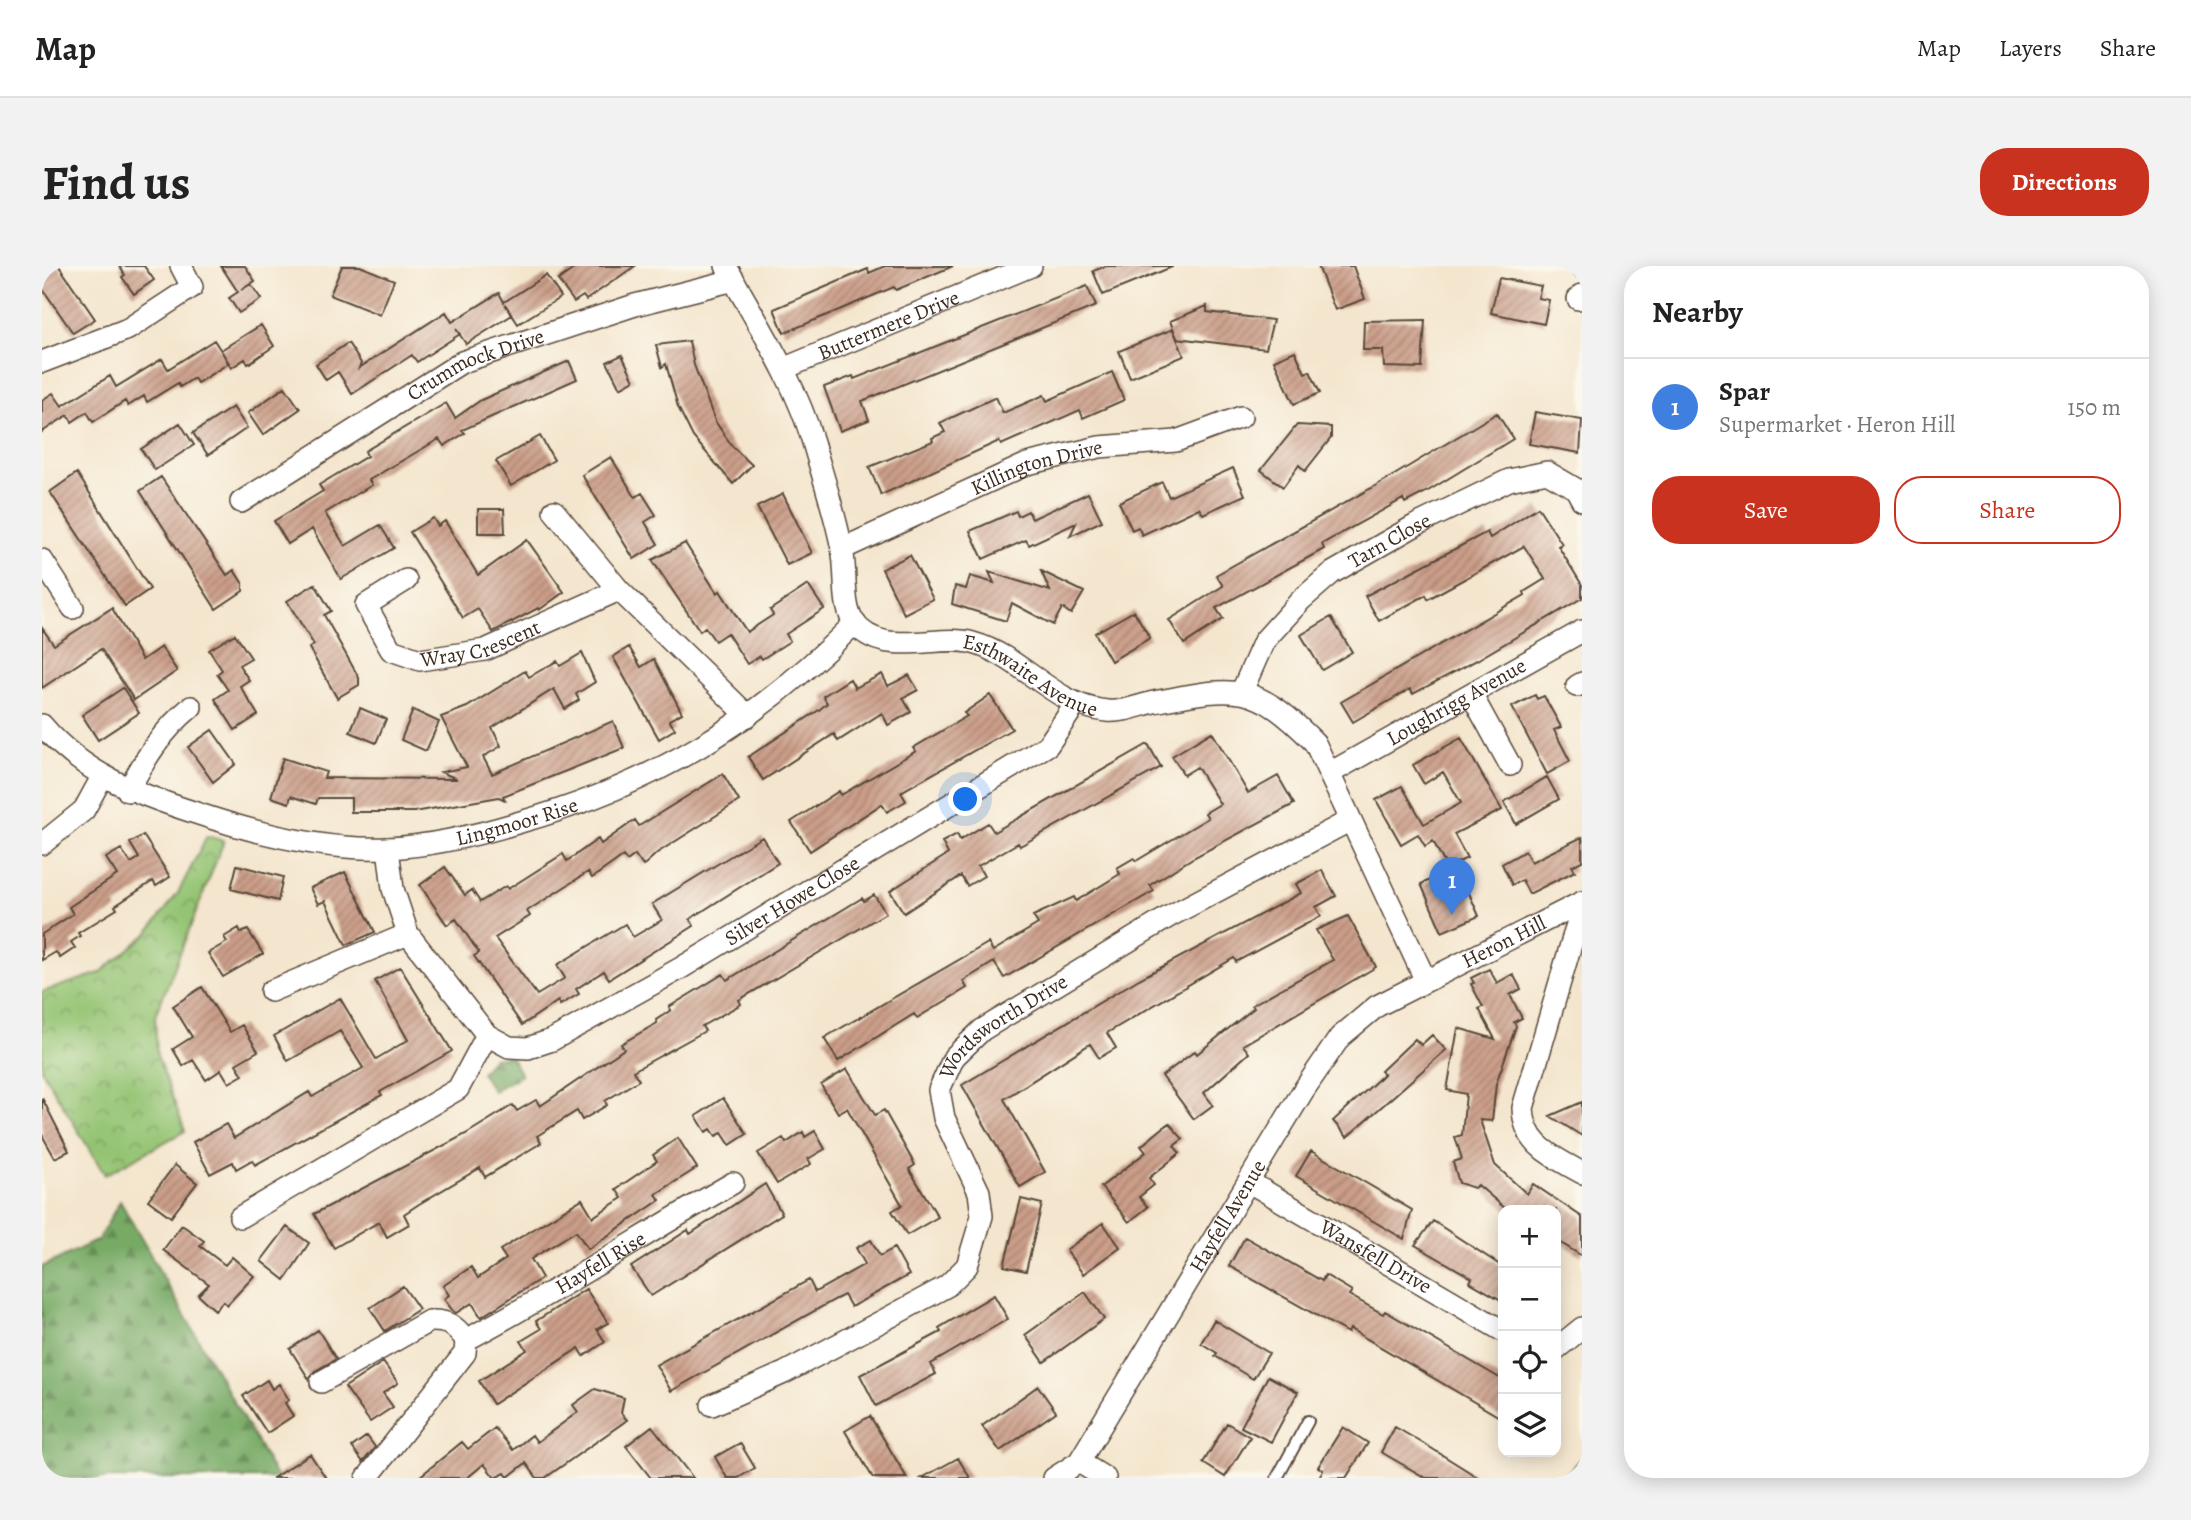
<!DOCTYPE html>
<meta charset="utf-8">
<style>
:root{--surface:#fff;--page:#f2f2f2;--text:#222;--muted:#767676;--line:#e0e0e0;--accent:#c8321e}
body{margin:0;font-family:Alegreya,serif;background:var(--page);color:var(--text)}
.controls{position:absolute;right:21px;bottom:21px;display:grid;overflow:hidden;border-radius:14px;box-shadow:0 4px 18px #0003}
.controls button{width:63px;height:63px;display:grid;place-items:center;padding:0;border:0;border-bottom:2px solid var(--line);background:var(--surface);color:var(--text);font:35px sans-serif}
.you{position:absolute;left:924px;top:534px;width:24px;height:24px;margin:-18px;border:5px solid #fff;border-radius:50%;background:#1a73e8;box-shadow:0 0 0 10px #1a73e833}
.badge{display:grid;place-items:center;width:46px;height:46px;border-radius:50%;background:var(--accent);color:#fff;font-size:23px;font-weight:700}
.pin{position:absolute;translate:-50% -58px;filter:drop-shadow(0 2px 4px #0008)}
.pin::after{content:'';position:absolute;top:37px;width:24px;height:21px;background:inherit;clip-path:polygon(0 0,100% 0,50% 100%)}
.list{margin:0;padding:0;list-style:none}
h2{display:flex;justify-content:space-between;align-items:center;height:91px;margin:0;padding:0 28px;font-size:30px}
h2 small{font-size:23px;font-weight:400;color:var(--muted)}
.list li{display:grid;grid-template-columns:46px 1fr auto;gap:21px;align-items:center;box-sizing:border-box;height:98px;padding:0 28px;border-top:2px solid var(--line)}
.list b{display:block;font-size:26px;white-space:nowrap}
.list p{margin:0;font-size:23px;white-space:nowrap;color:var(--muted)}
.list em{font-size:23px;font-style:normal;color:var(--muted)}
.actions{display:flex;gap:14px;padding:21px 28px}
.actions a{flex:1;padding:16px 0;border:2px solid var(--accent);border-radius:28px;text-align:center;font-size:24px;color:var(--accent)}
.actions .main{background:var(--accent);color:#fff}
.icon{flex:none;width:38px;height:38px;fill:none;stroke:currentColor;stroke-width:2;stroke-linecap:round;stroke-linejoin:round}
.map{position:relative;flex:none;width:1540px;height:1212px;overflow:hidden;border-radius:28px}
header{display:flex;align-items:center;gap:42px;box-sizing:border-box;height:98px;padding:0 35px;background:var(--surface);border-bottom:2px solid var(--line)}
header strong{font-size:33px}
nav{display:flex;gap:38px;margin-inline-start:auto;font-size:24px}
.intro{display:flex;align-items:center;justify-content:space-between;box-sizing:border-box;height:168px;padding:0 42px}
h1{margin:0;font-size:49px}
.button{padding:18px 32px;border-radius:28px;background:var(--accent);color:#fff;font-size:24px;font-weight:700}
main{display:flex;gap:42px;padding:0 42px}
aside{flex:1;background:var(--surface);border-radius:28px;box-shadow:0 4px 18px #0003}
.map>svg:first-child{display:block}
.forest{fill:url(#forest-firs);stroke:#596a42;stroke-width:2}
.park{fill:url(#park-crowns);stroke:#687748;stroke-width:2}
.building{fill:url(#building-hatch)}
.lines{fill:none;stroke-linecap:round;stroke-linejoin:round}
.lane-casing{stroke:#574638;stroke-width:14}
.street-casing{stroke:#574638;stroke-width:24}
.lane{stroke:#fff;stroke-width:10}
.street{stroke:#fff;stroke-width:21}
.labels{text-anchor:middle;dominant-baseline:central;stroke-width:7;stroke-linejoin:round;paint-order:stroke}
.street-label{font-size:21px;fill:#3b2a1e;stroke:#fbf7ec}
</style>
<header>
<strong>Map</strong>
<nav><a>Map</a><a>Layers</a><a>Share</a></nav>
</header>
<div class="intro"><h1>Find us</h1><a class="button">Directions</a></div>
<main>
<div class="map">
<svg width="1540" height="1212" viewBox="0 0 1540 1212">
<defs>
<pattern id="forest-firs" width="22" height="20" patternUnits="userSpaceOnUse" patternTransform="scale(1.75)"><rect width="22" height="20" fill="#77aa65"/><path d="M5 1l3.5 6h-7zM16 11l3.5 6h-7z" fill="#638b53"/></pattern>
<pattern id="park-crowns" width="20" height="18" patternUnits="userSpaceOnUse" patternTransform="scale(1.75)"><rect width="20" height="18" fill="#94c473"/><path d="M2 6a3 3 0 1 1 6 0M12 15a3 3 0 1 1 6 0" fill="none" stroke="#7a9f5e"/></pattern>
<pattern id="building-hatch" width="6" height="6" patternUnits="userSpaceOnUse" patternTransform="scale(1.75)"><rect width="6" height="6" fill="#cb9e89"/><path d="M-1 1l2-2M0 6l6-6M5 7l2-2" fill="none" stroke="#a6816f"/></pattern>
</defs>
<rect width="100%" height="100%" fill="#fbf7ec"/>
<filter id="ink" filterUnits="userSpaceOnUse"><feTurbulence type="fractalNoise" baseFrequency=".0143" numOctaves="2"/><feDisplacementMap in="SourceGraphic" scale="14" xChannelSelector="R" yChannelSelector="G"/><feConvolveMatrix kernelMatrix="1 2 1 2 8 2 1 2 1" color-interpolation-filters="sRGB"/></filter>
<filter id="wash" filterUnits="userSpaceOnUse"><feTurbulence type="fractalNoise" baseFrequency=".00686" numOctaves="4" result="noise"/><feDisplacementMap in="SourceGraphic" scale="28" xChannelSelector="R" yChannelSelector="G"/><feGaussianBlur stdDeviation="1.57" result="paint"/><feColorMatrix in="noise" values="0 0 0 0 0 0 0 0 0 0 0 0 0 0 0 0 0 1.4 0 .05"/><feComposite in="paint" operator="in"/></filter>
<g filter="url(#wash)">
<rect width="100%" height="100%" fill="#f4e6ce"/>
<path class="forest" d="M468 790 479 809 451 825 439 806 451 792Z
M78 935 235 1212H0V1001L56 974Z
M1540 1192V1212H1521Z"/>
<path class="park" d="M165 570 182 575 113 751 115 789 143 865 63 909 0 805V726L58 707 105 668 136 627Z"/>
<g id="blocks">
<path class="building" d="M0 0H17L53 53 31 67 0 22Z
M77 0H102L112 14 92 28 80 11 83 9Z
M179 0H203L213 15 199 24 209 18 219 33 197 47 187 32 196 26Z
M300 0H318L352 14 338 49 288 29Z
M536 0H593L544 34 541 30 532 36 516 14Z
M843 0H911L854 24 852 21 742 67 732 43 826 3 827 7Z
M1064 0H1130V1L1061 29 1051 5Z
M1276 0H1311L1323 33 1293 44Z
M504 9 519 31 476 58 463 38 470 49 424 78 414 63 418 68 375 96 370 89 310 128 296 106 284 114 274 98 306 77 319 97 317 102 404 46 410 56 457 27 462 36Z
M1457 12 1499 20 1496 32 1507 34 1502 58 1449 47Z
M1045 20 1054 40 820 135 827 154 798 165 782 121 811 110 812 113Z
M1165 40V46L1231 54 1224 83 1135 72 1128 55Z
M1383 54 1380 102 1342 101 1341 84H1321L1322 55Z
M219 59 232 80 206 98 203 93 189 102 179 84Z
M1131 63 1142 90 1088 112 1077 85Z
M172 74 187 97 155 117 152 112 138 121 136 117 105 136 102 130 86 140 83 135 51 156 45 146 30 156 26 149 0 166V134L11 127 20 140 68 110 74 121 120 93 126 103Z
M647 75 652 99 673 155 690 180 710 199 691 218 651 171 636 141 624 98 620 101 614 79Z
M1253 85 1263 107 1268 105 1278 127 1252 138 1232 94Z
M580 89 592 114 578 122 565 96Z
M527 95 535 113 420 164 423 167 402 180 397 173 327 214 330 219 283 247 303 280 338 259 352 282 299 313 270 263 246 278 232 255 281 225 277 219 325 190 323 185 404 137 413 152 439 134Z
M1070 106 1082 134 1041 152 1038 144 959 179 957 175 839 229 827 201 891 175 890 172 903 166 898 157 954 131 961 147 1002 129 1005 135Z
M243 121 258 143 221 169 206 147Z
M191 141 205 162 166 189 151 167Z
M1493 146 1540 154 1538 187 1487 178Z
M1455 147 1471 173 1386 225 1363 237 1361 233 1280 278 1282 283 1174 342 1181 353 1142 378 1127 354 1181 320 1174 309 1349 211Z
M138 157 152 179 113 204 99 183Z
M1255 159 1289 161V172L1263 205 1257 199 1241 221 1219 204Z
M498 170 512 194 469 220 454 195Z
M569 191 593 231 600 227 614 249 603 256 616 278 592 293 540 209Z
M1191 202 1203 229 1161 248 1157 242 1100 269 1096 261 1090 264 1077 236 1120 216 1127 231Z
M35 207 108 323 83 340 8 226Z
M119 211 185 309 192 304 201 318V325L174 343 98 225Z
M1046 227 1060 255 1028 270 1034 257 987 279 984 274 941 293 928 265 974 245 976 250 986 245 990 253Z
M741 228 770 287 745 299 715 241Z
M1496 241 1520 278 1516 280 1540 319V332L1435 394 1371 428 1368 423 1311 456 1299 436 1483 329 1482 326 1503 313 1482 280 1386 333 1384 329 1337 355 1323 330 1445 266 1448 272Z
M436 243H462L463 267H436Z
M391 252 396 260 403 255 436 309 485 274 522 326 497 344 496 342 451 366 436 343 421 352 368 266Z
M643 277 675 327 678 325 705 366 731 349 728 344 766 319 782 343 744 368 748 375 720 393 718 390 705 398 685 367 673 375 663 361 658 365 610 294Z
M868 289 891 333 862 348 840 303Z
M999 305 1042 326 1029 348 1020 342 1011 359 970 337 964 355 910 338 913 320 924 323 928 310 952 317 947 306 1008 325Z
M273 318 289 345 282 349 317 412V419L295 432 267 382 272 379 245 335Z
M70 342 100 394 119 381 135 405 92 434 59 383 0 422V362L12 379Z
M1092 345 1108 372 1069 395 1053 367Z
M1289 351 1310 386 1280 404 1259 369Z
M193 368 209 392 197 399 207 414 198 420 216 449 193 464 173 433 186 424 175 408 180 404 167 384Z
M587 381 599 401 612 393 640 447 627 454 633 463 617 473 571 391Z
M540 387 553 416 534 428 537 434 523 443 512 423 450 462 459 480 441 491 450 508 571 455 582 482 461 530 463 534 457 531 372 546H309V532H276L274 538 249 530 247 537 229 531 241 492 284 506 282 512 415 513 399 506 425 501 399 451 425 441 483 405 487 411 515 395 518 400Z
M840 408 846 420 867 409 876 424 861 432 869 446 846 459 840 447 796 475 792 468 721 514 706 491 777 444 785 437 781 430 808 413 813 422Z
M81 422 97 447 56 474 40 449Z
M948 429 970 463 859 526 864 535 845 546 840 538 768 585 749 556 797 525 799 529 874 485 871 482 925 450 922 447Z
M1493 429 1495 433 1502 430 1519 461 1512 464 1528 495 1505 508 1470 441Z
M318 442 344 453 334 477 308 466Z
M371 444 397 456 384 485 359 474Z
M170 464 194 498 171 516 146 481Z
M1170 466 1206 527 1236 510 1252 538 1149 593 1108 619 1112 625 962 712 952 696 921 715 925 722 875 752 872 748 796 795 782 772 946 677 951 685 996 658 991 650 1032 631 1034 635 1078 608 1075 602 1092 592 1094 595 1166 552 1163 547 1178 538 1155 501 1142 509 1130 490Z
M1419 472 1460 544 1412 568 1425 592 1405 602 1391 575 1383 580 1376 568 1359 578 1334 534 1360 520 1382 558 1419 537 1401 506 1382 518 1371 499Z
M1106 478 1119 501 978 580 976 577 936 600 942 610 925 620 919 610 862 647 848 625 906 588 900 576 915 568 918 574 946 557 952 566Z
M681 508 697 535 615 587 601 600 593 589 585 595 581 590 550 612 546 606 485 645 488 650 453 672 495 729 523 712 515 699 583 658 591 671 620 654 610 638 720 571 736 597 648 653 652 660 567 713 562 705 534 723 537 728 518 739 516 735 480 759 432 690 437 687 414 653 405 659 378 619 403 601 423 629 430 624 438 636 464 620 466 623 521 588 525 595 556 573 559 578 593 554 597 560Z
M1505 511 1517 533 1474 558 1462 536Z
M101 569 128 611 114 620 111 615 73 640 75 643 36 667 38 670 29 676 33 682 18 692 14 686 0 694V668L31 648 27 641 75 609 64 592 79 583 89 597 97 592 88 577Z
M1540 571V595L1530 600 1533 605 1487 628 1480 614 1470 619 1460 598 1483 585 1489 596Z
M195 599 241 611 236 635 189 623Z
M1416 602 1437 650 1400 666 1379 618Z
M1280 604 1294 630 1274 641 1279 650 1194 696 1192 692 1065 767 1074 782 1057 792 1048 778 962 833 1003 906 978 921 920 819 1097 713 1259 627 1254 618Z
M303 606 333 666 304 679 283 635 276 638 268 622Z
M832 629 844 647 697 734 699 738 660 760 663 765 591 805 597 814 563 835 565 839 540 854 535 845 495 870 499 877 443 911 438 902 377 938 362 948 367 958 345 971 337 956 292 982 272 948 424 868 471 839 475 845 494 834 498 840 582 783 579 778 615 757 614 754 629 744 627 741 681 708 685 714 820 632 822 635Z
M1306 650 1334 701 1201 779 1207 787 1162 827 1171 839 1152 853 1120 810 1153 785 1155 788 1212 742 1210 739 1291 694 1274 664Z
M197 662 199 667 206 664 221 688 181 711 166 687 185 676 182 671Z
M358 701 410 785 338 826 340 829 213 899 210 894 194 903 191 896 168 908 151 876 184 858 192 872 267 826 270 831 321 802 298 765 246 795 232 770 298 732 334 793 366 774 333 715Z
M1447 703 1455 717 1471 708 1479 723 1468 729 1480 752 1472 756 1474 760 1454 818 1450 855 1438 854 1453 899 1485 928 1491 918 1540 951V990L1514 974V944H1465L1436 919 1432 922 1417 917 1411 896 1420 893 1413 871 1420 869 1424 828 1405 824 1416 762 1453 773 1437 743 1441 741 1429 718 1432 717 1429 712Z
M160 721 188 766 200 759 216 785 194 798 201 809 187 817 179 804 164 814 151 794 141 800 131 783 150 771 131 740Z
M1390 769 1404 784 1305 871 1291 855 1342 808 1339 805 1373 773 1379 779Z
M805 803 833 849 842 844 873 899 867 903 896 951 865 969 850 945 860 939 805 842 796 847 779 819Z
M0 832 27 885 13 892 0 869Z
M681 832 705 868 688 879 680 867 674 870 669 863 664 866 654 850Z
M1540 836V870L1508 850Z
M1127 857 1141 873 1132 880 1138 887 1107 912 1112 919 1097 931 1106 941 1087 956 1059 921 1104 886 1099 880Z
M773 865 783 883 766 893 769 898 735 918 716 887 741 872 744 877 761 866 763 871Z
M636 872 655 902 614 928 618 934 546 983 534 965 489 993 500 1012 439 1051 430 1037 414 1047 411 1045 402 1033 407 1029 401 1020 429 1001 436 1012 464 993 458 984 540 933 551 951 580 932 574 923 615 895 611 889Z
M1269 885 1370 944 1362 973 1254 910Z
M133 899 155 917 129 951 106 934Z
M723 918 740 948 609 1030 589 1001 646 964 648 968Z
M979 933 1000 938 984 1005 962 1000Z
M1391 955 1461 1001V1035L1428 1016 1430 1012 1373 979Z
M1061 957 1078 981 1041 1008 1024 984Z
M140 959 162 975 158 980 183 999 190 991 212 1010 185 1039 181 1035 173 1044 156 1029 167 1018 121 984Z
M245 961 267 977 243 1014 219 995Z
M1203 971 1280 1015 1283 1009 1310 1025 1307 1029 1341 1048 1343 1045 1461 1114V1153L1308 1063 1306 1067 1187 1000Z
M829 974 838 990 852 982 867 1009 809 1041 802 1029 794 1033 629 1125 614 1099 767 1014 773 1026 823 998 814 982Z
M361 1020 377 1043 343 1065 328 1042Z
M544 1023 566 1057 555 1063 563 1076 542 1090 537 1082 451 1138 437 1115 485 1084 479 1075 499 1063 494 1055Z
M1043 1026 1062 1053 1002 1096 983 1069Z
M952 1029 966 1053 889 1098 894 1108 834 1140 818 1109 899 1066 897 1062Z
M1172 1054 1227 1087 1211 1113 1173 1090 1175 1087 1159 1077Z
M276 1064 294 1093 273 1105 267 1113 248 1083Z
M341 1096 356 1117 341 1127 351 1141 328 1156 303 1121Z
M1226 1110 1256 1126 1229 1176 1199 1161Z
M225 1114 230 1123 237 1118 247 1134 243 1137 251 1150 225 1167 201 1130Z
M996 1120 1014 1146 958 1185 940 1160Z
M553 1123 582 1132 579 1147 585 1154 503 1212H495L484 1197 466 1211 463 1207 453 1212 442 1198 425 1212H376L420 1176 426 1183 453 1162 471 1184 490 1169 495 1176 536 1146 531 1139Z
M828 1150 846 1180 865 1212H831L803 1165Z
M1185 1157 1208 1171 1183 1211 1161 1197Z
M610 1160 651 1212H609L584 1180Z
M1301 1161 1326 1177 1304 1212H1277L1281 1204 1276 1201Z
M1353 1161 1389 1182 1437 1212H1384L1339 1186Z
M325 1170 333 1181 321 1196 310 1181Z
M698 1177 713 1202 696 1212H685L673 1191Z
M268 1188 284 1212H231Z
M916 1192 928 1212H880Z"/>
</g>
</g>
<g filter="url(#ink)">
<use href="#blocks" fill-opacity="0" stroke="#574638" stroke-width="2"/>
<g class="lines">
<g class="lane-casing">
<path id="lane" d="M1235 1212 1266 1155"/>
</g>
<g class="street-casing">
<g id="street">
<path id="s1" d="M684 0C715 58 752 112 771 176 781 211 793 247 800 283 805 304 800 338 811 355 838 394 895 367 931 377 981 391 1011 440 1065 445 1080 447 1098 439 1112 436 1194 420 1212 415 1273 477L1383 713"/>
<path d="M1539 0 1540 1"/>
<path d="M1536 33 1540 29"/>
<path d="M0 96 86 63 150 21 139 0"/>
<path id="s2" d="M743 102 989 0"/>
<path id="s3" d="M199 236 420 96 593 39 692 14"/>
<path d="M512 245 577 324"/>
<path id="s4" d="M800 283 985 198 1057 181 1134 175 1199 151"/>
<path d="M0 294 31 342"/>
<path id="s5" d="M364 314 324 339 349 384 378 394 443 384 577 324 706 450"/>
<path d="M1535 420 1540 417"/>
<path id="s6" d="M1200 425 1222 375 1259 334 1290 307 1374 259 1467 214 1505 206 1534 223 1540 234"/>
<path d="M1429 428 1468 499"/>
<path id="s7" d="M0 459C41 508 95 528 154 547 213 567 283 585 346 582 388 580 435 569 475 557 613 518 711 459 813 357"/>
<path id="s8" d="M1288 507 1540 365"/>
<path d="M86 525C104 491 120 465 149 441"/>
<path d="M0 578 42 544 60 511"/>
<path id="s9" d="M346 582 351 623 366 668 445 769 467 781 486 782 510 774 639 702 1006 479 1033 439"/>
<path d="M1540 641 1481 842C1482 880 1511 890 1540 907"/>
<path d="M229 725 366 668"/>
<path id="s10" d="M1207 916 1461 1065"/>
<path d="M198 951 416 823 445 769"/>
<path d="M1514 1083 1540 1062"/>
<path d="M279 1116 387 1055C405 1054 413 1059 424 1074"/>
<path id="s11" d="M670 1139 742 1107 844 1053 905 1020 925 1000 940 950 937 926 902 852 897 824 912 791 940 764 1128 650 1307 555"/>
<path d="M1037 1196 1063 1212"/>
<path id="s12" d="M325 1212 423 1087 424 1074C515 1026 601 969 691 917"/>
<path id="s13" d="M1012 1212 1037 1196 1261 825 1298 771 1335 740 1540 636"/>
</g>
</g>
<use href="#lane" class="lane"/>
<use href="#street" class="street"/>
</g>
</g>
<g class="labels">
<g class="street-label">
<text stroke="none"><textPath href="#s2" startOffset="112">Buttermere Drive</textPath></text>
<text stroke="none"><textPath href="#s3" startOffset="273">Crummock Drive</textPath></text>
<text stroke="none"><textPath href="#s4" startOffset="212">Killington Drive</textPath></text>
<text stroke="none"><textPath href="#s6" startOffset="217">Tarn Close</textPath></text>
<text stroke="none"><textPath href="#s5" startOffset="192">Wray Crescent</textPath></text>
<text stroke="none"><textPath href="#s1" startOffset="574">Esthwaite Avenue</textPath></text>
<text stroke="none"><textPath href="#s8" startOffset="145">Loughrigg Avenue</textPath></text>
<text stroke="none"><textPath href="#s7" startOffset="508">Lingmoor Rise</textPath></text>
<text stroke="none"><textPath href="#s9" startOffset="564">Silver Howe Close</textPath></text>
<text stroke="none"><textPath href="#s13" startOffset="719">Heron Hill</textPath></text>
<text stroke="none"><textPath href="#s11" startOffset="572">Wordsworth Drive</textPath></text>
<text stroke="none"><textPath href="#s13" startOffset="317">Hayfell Avenue</textPath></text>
<text stroke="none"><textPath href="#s10" startOffset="147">Wansfell Drive</textPath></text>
<text stroke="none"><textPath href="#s12" startOffset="327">Hayfell Rise</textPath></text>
</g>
</g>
</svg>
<div class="controls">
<button>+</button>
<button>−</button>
<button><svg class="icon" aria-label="locate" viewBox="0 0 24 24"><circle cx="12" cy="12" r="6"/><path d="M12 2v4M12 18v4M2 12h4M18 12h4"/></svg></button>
<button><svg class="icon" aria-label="layers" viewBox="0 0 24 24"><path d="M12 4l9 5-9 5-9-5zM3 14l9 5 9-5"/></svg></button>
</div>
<div class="you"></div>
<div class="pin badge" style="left:1410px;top:649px;background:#3f7fe0">1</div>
</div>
<aside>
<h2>Nearby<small></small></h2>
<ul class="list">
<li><span class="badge" style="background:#3f7fe0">1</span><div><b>Spar</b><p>Supermarket · Heron Hill</p></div><em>150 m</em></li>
</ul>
<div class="actions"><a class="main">Save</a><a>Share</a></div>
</aside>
</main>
